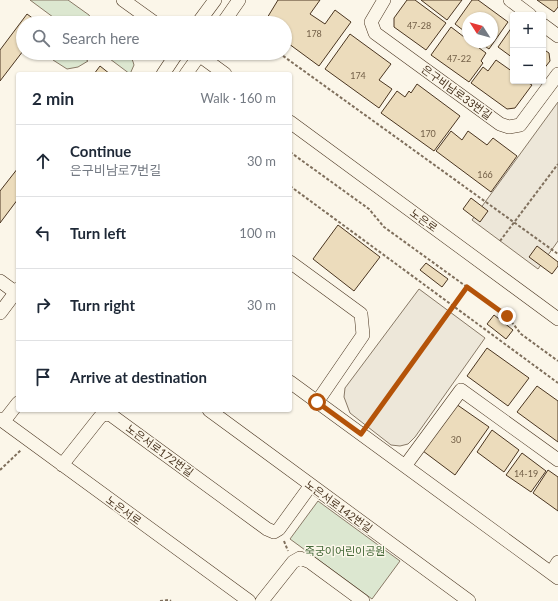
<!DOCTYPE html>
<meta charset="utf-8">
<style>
:root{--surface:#fff;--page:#f2f2f3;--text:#1f2937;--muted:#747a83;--line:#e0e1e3}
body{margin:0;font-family:Lato,"Noto Sans KR",sans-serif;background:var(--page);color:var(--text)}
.controls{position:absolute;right:12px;top:12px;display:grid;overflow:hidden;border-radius:4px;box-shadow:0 1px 3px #0004}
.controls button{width:36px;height:36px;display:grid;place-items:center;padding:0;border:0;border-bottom:1px solid var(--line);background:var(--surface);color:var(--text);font:20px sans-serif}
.compass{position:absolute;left:462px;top:12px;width:36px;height:36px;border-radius:50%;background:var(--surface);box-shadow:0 1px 3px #0004;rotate:306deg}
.stop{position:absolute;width:12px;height:12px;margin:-9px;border:3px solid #b45309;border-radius:50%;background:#fff}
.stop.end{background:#b45309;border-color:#fff;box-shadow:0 1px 4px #0008}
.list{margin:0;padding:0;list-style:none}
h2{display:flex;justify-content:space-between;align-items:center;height:52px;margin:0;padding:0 16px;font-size:17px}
h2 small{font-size:13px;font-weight:400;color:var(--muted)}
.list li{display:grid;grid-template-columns:26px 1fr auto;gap:12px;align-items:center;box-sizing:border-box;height:72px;padding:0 16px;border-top:1px solid var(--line)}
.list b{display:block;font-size:15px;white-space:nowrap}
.list p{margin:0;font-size:13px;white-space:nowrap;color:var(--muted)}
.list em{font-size:13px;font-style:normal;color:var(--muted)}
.icon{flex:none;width:22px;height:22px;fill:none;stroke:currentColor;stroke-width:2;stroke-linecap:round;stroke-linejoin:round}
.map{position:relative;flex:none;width:558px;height:601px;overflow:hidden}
.search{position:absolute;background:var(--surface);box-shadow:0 1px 3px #0004;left:16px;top:16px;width:276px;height:44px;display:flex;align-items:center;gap:10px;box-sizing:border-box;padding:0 14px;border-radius:22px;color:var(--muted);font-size:15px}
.panel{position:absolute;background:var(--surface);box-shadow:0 1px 3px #0004;left:16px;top:72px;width:276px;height:340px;border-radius:4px}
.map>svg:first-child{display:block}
.green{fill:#dce7d0;stroke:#887966}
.parking{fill:#ede7d9;stroke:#887966}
.building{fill:#ecdcbc;stroke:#4a3520}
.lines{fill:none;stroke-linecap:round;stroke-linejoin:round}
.minor-casing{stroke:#4a3520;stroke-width:14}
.major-casing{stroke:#4a3520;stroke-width:18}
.path{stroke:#7f6f5c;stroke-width:2;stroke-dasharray:3 2;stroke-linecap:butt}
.minor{stroke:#fbf6e9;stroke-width:13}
.major{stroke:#fbf6e9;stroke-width:17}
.route{stroke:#b45309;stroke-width:5}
.labels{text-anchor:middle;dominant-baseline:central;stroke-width:3;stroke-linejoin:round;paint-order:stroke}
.number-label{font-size:9px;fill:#725f47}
.street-label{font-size:11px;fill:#4a3520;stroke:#fbf6e9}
.park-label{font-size:11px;fill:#436837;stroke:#fbf6e9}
</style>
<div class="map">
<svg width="558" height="601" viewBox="0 0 558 601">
<rect width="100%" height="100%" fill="#fbf6e9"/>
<path class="green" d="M30 0H68L89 15 94 23H61Z
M52 53H77L88 61 78 67 67 69 53 60Z
M102 53C117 53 130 48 134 65L130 74Z
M318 501 400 561 372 599 290 539Z"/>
<path class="parking" d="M558 102V241L538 269 472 220Z
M419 289 485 338 415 437 408 444 400 446 391 445 350 413 344 397 345 388Z"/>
<path class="building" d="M278 0H320L310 14 325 24 335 10 351 22 319 66 285 41V23H264Z
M407 0H415L446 23 426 50 394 27V18Z
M421 0H462L447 20Z
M472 0H478L508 22 489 49 479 42H492V18H468V34L455 24Z
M537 0H558V7L554 12Z
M27 14 39 23H23V51L0 81V50Z
M451 27 468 40V42H471L486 53 481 61 483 63 469 82 431 55Z
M512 27H513V58L498 47Z
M350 34 391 64 379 80 392 89 379 108 325 69Z
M543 49 549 53 550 61 543 70Z
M496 60 513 72V81H525L532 85 515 108 507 109 471 83 483 67 488 71Z
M100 66 110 74H94Z
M417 84 460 116 434 151 381 113 397 91 405 97 409 91 411 93Z
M451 131 462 140 468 131 487 145 493 138 517 156 491 192 436 151Z
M18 168V199L0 223V191Z
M471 198 488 211 480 222 463 209Z
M338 225 380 257 354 291 313 259Z
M537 246 558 262V266L552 274 529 257Z
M426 263 448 279 442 287 420 270Z
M494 315 513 330 506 339 487 324Z
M487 348 529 378 508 406 467 376Z
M537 386 558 401V442L517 412Z
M456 404 489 427 455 475 423 451Z
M492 430 519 450 504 472 477 452Z
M522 453 546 471 531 492 506 475Z
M548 470 558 477V511L533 493Z"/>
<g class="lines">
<g class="minor-casing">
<path id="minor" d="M123 0 155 23
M384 0 371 22 375 33 500 124 509 127 520 125 558 74
M510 0 530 15
M198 23 215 0
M223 23 239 0
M543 25 558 36
M199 55 225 74
M163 74 177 53
M186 74 201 53
M290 122 558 319
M290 262 361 314 363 335 317 402
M0 281 15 292
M0 313 18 289
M290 382 558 578
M209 410 469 601
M0 419 249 601
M4 421 18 403
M62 465 100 417 105 414 111 415 267 529 274 532 279 529 311 485
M405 466 461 390 558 460
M551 573 558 562
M262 601 293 562 300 558 310 562 363 601"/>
</g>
<g class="major-casing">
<path id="major" d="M196 53 199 55"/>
</g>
<path class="path" d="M279 53 558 254
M290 152 369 209 384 227 507 316 521 334 558 361
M290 186 558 383
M500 241 558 164
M368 425 467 288
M0 470 21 450
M284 541 288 551
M160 601 169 600 171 601"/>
<use href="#minor" class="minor"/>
<use href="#major" class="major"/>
</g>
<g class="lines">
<path class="route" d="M317 402 361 434 467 287 507 316"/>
</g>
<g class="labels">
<g class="number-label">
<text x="419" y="25">47-28</text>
<text x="314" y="33">178</text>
<text x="459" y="58">47-22</text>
<text x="358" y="75">174</text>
<text x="428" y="133">170</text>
<text x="485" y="174">166</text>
<text x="456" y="439">30</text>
<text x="526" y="473">14-19</text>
</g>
<g class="street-label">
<text transform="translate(457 92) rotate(36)">은구비남로33번길</text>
<text transform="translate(424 220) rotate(36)">노은로</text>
<text transform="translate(160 450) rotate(36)">노은서로172번길</text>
<text transform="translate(339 506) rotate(36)">노은서로142번길</text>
<text transform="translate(124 510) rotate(36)">노은서로</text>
</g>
<g class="park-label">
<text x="345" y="550">죽궁이어린이공원</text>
</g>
</g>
</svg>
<div class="controls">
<button>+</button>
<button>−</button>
</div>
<svg class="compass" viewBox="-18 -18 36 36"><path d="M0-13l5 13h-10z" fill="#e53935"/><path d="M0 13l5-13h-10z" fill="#747a83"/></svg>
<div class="stop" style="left:317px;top:402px"></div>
<div class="stop end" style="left:507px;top:316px"></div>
<div class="search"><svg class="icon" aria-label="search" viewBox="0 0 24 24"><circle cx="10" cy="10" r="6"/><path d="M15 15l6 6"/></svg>Search here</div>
<section class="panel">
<h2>2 min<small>Walk · 160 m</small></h2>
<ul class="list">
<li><svg class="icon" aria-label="ahead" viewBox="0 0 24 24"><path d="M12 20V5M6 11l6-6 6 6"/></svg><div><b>Continue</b><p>은구비남로7번길</p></div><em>30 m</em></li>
<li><svg class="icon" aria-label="left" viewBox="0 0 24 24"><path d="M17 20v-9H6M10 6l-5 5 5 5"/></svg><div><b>Turn left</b></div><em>100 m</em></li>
<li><svg class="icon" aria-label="right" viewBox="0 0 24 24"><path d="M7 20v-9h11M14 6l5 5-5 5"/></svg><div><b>Turn right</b></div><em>30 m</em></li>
<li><svg class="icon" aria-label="arrive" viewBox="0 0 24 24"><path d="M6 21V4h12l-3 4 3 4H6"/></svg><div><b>Arrive at destination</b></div></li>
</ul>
</section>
</div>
